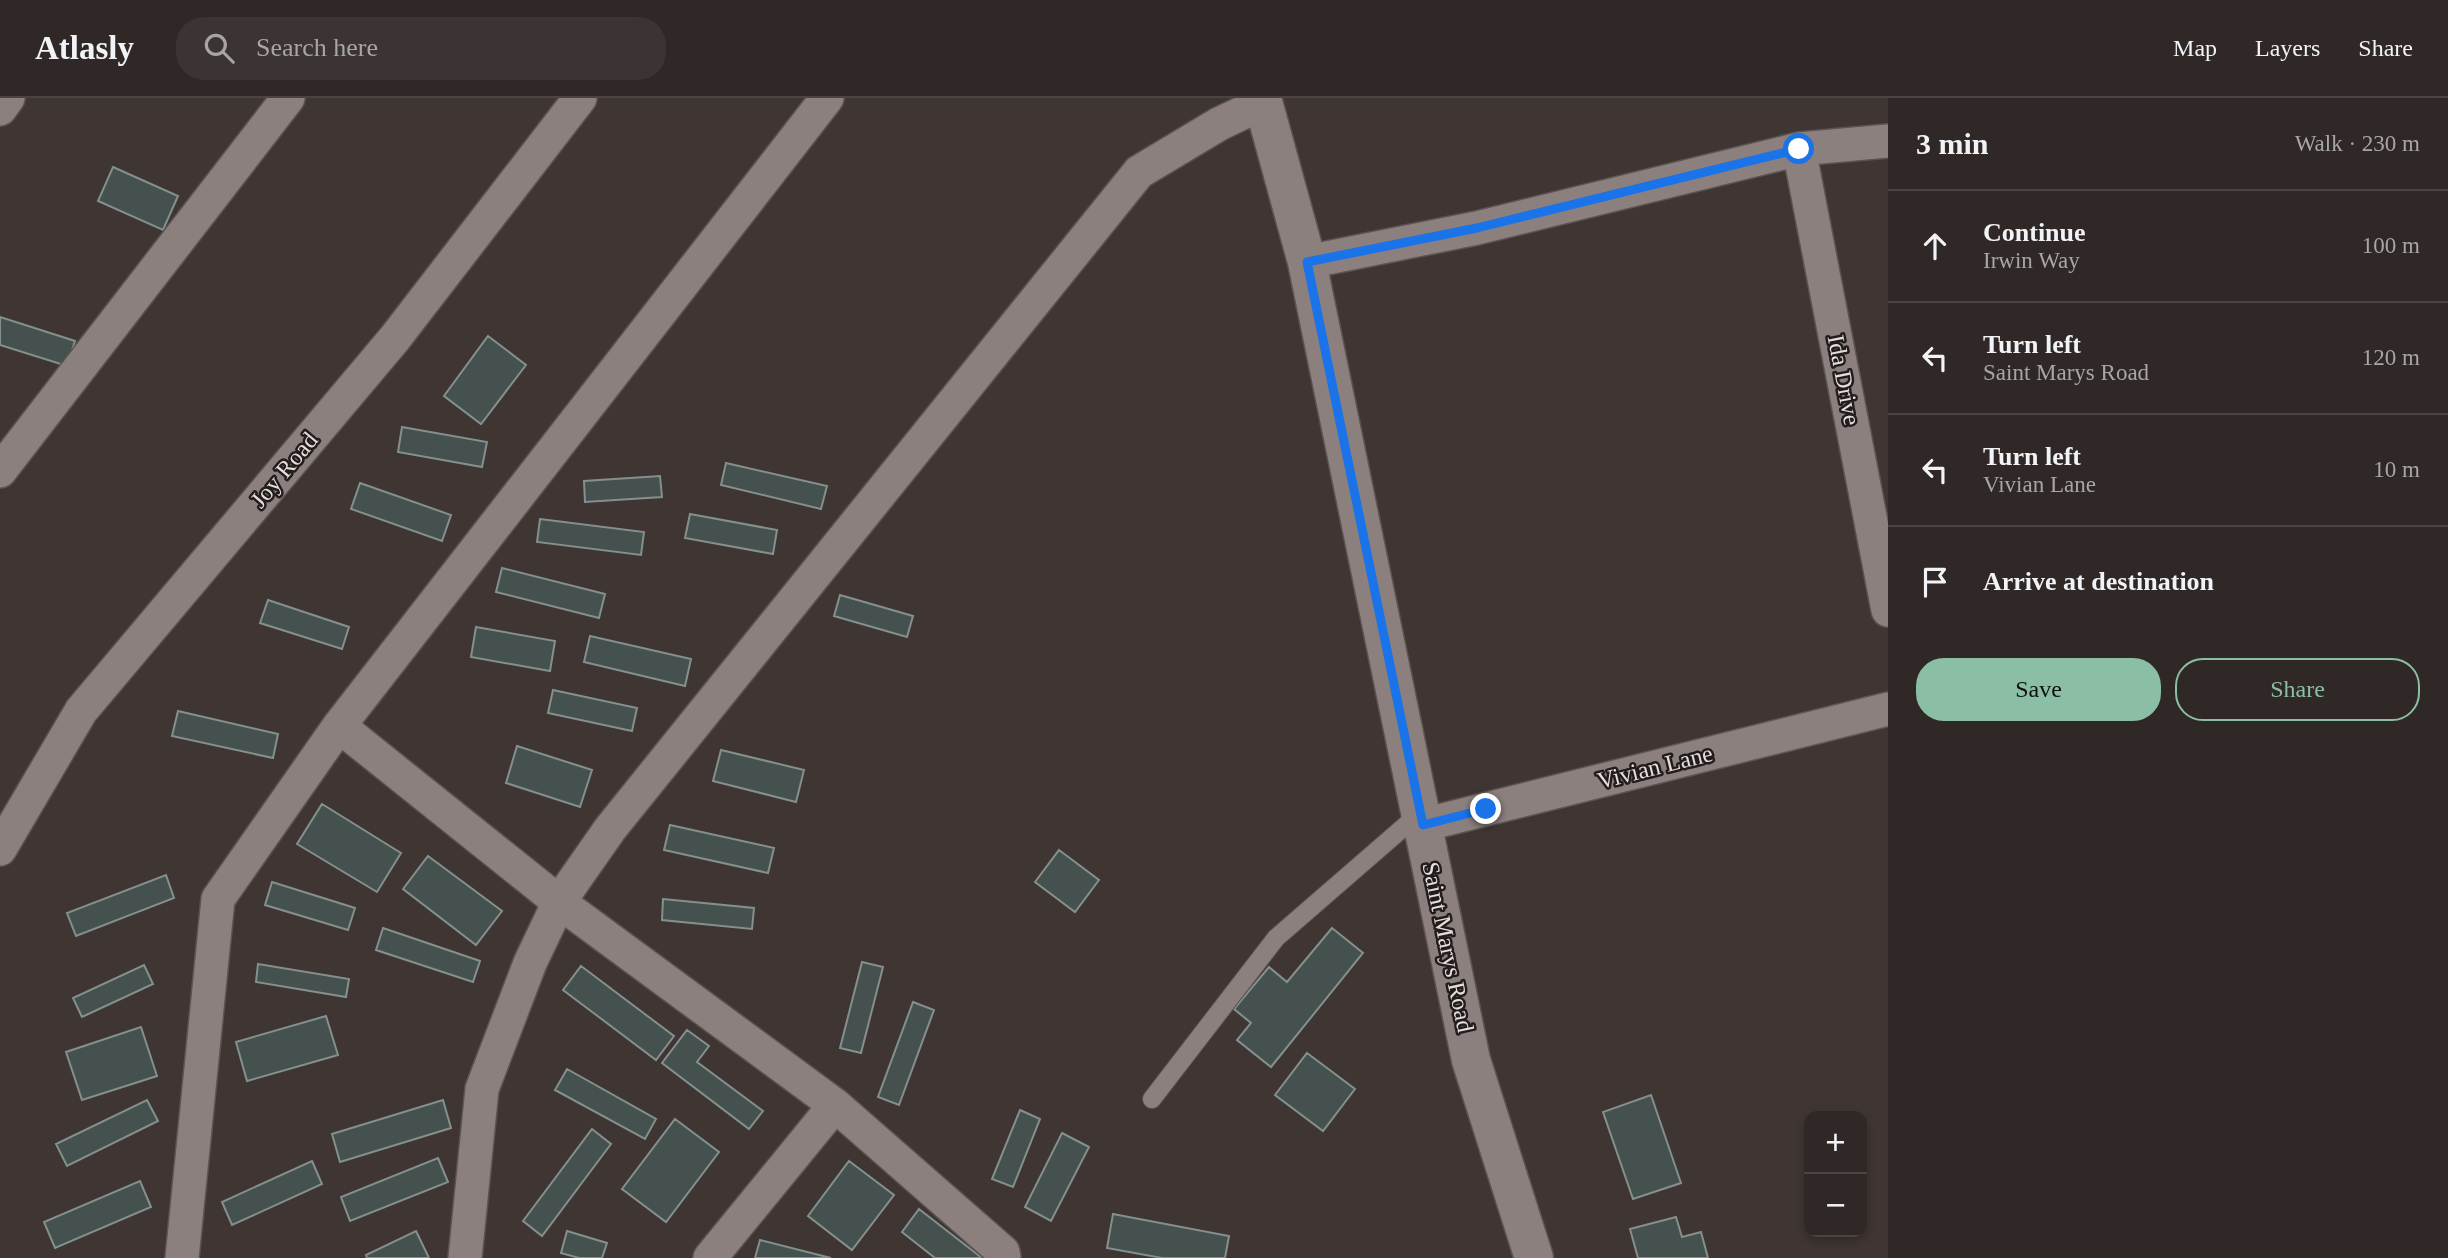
<!DOCTYPE html>
<meta charset="utf-8">
<style>
:root{--surface:#2f2826;--page:#3b3432;--text:#f1f3f6;--muted:#a7a6a7;--line:#4a4443;--accent:#8abfa5}
body{margin:0;font-family:Georgia,serif;background:var(--page);color:var(--text)}
.controls{position:absolute;right:21px;bottom:21px;display:grid;overflow:hidden;border-radius:14px;box-shadow:0 4px 10px #0003}
.controls button{width:63px;height:63px;display:grid;place-items:center;padding:0;border:0;border-bottom:2px solid var(--line);background:var(--surface);color:var(--text);font:35px sans-serif}
.stop{position:absolute;width:21px;height:21px;margin:-16px;border:5px solid #1a73e8;border-radius:50%;background:#fff}
.stop.end{background:#1a73e8;border-color:#fff;box-shadow:0 2px 7px #0008}
.list{margin:0;padding:0;list-style:none}
h2{display:flex;justify-content:space-between;align-items:center;height:91px;margin:0;padding:0 28px;font-size:30px}
h2 small{font-size:23px;font-weight:400;color:var(--muted)}
.list li{display:grid;grid-template-columns:46px 1fr auto;gap:21px;align-items:center;box-sizing:border-box;height:112px;padding:0 28px;border-top:2px solid var(--line)}
.list b{display:block;font-size:26px;white-space:nowrap}
.list p{margin:0;font-size:23px;white-space:nowrap;color:var(--muted)}
.list em{font-size:23px;font-style:normal;color:var(--muted)}
.actions{display:flex;gap:14px;padding:21px 28px}
.actions a{flex:1;padding:16px 0;border:2px solid var(--accent);border-radius:28px;text-align:center;font-size:24px;color:var(--accent)}
.actions .main{background:var(--accent);color:#111}
.icon{flex:none;width:38px;height:38px;fill:none;stroke:currentColor;stroke-width:2;stroke-linecap:round;stroke-linejoin:round}
.map{position:relative;flex:none;width:1888px;height:1160px;overflow:hidden}
header{display:flex;align-items:center;gap:42px;box-sizing:border-box;height:98px;padding:0 35px;background:var(--surface);border-bottom:2px solid var(--line)}
header strong{font-size:33px}
nav{display:flex;gap:38px;margin-inline-start:auto;font-size:24px}
.search{width:490px;height:63px;background:var(--page);display:flex;align-items:center;gap:18px;box-sizing:border-box;padding:0 24px;border-radius:28px;color:var(--muted);font-size:26px}
main{display:flex}
aside{flex:1;background:var(--surface)}
.map>svg:first-child{display:block}
.building{fill:#45514f;stroke:#84908e;stroke-width:2}
.lines{fill:none;stroke-linecap:round;stroke-linejoin:round}
.lane-casing{stroke:#5b5351;stroke-width:20}
.street-casing{stroke:#5b5351;stroke-width:36}
.secondary-casing{stroke:#5b5351;stroke-width:41}
.lane{stroke:#8b807d;stroke-width:18}
.street{stroke:#8b807d;stroke-width:33}
.secondary{stroke:#8b807d;stroke-width:38}
.route{stroke:#1a73e8;stroke-width:9}
.labels{text-anchor:middle;dominant-baseline:central;stroke-width:5;stroke-linejoin:round;paint-order:stroke}
.street-label{font-size:24px;fill:#e6dfde;stroke:#221d1c}
</style>
<header>
<strong>Atlasly</strong>
<div class="search"><svg class="icon" aria-label="search" viewBox="0 0 24 24"><circle cx="10" cy="10" r="6"/><path d="M15 15l6 6"/></svg>Search here</div>
<nav><a>Map</a><a>Layers</a><a>Share</a></nav>
</header>
<main>
<div class="map">
<svg width="1888" height="1160" viewBox="0 0 1888 1160">
<rect width="100%" height="100%" fill="#3f3532"/>
<path class="building" d="M113 69 178 98 163 132 98 103Z
M0 219 75 243 67 268 0 247Z
M488 238 526 267 481 326 444 298Z
M402 329 487 344 482 369 398 354Z
M726 365 827 388 821 411 721 387Z
M660 378 662 399 585 404 584 383Z
M360 385 451 417 442 443 351 411Z
M690 416 777 432 773 456 685 440Z
M540 421 644 434 641 457 537 444Z
M502 470 605 496 599 520 496 494Z
M840 497 913 518 907 539 834 518Z
M268 502 349 529 342 551 260 525Z
M476 529 555 543 550 573 471 559Z
M590 538 691 561 685 588 584 564Z
M553 592 637 610 632 633 548 615Z
M178 613 278 636 273 660 172 638Z
M517 648 592 672 580 709 506 685Z
M721 652 804 672 796 704 713 683Z
M322 706 401 755 377 794 297 746Z
M670 727 774 750 768 775 664 752Z
M1059 752 1099 782 1075 814 1035 784Z
M428 758 502 813 476 847 403 791Z
M166 777 174 800 76 838 67 815Z
M272 784 355 810 348 832 265 807Z
M663 801 754 810 752 831 662 822Z
M383 830 480 863 473 884 376 852Z
M1332 830 1363 855 1271 969 1237 942 1251 925 1234 911 1269 869 1287 884Z
M862 864 883 869 861 955 840 950Z
M258 866 349 881 346 899 256 884Z
M144 867 153 886 82 919 73 900Z
M581 868 674 938 656 962 563 892Z
M913 904 934 912 899 1007 878 999Z
M326 918 338 957 247 983 236 944Z
M141 929 157 978 82 1002 66 954Z
M687 932 709 948 697 964 763 1013 749 1031 662 965Z
M1307 955 1355 991 1323 1033 1275 997Z
M567 971 656 1021 645 1041 555 992Z
M1651 997 1681 1085 1633 1101 1603 1014Z
M147 1002 158 1023 67 1068 56 1046Z
M443 1002 451 1030 340 1064 332 1036Z
M1020 1012 1040 1021 1013 1089 992 1081Z
M675 1021 719 1054 666 1124 622 1091Z
M592 1031 611 1046 542 1138 523 1123Z
M1062 1035 1089 1049 1051 1123 1025 1109Z
M438 1060 448 1084 350 1123 341 1099Z
M312 1063 322 1086 232 1127 222 1104Z
M849 1063 894 1097 852 1152 808 1118Z
M140 1083 151 1109 55 1150 44 1124Z
M919 1111 982 1160H935L902 1134Z
M1113 1116 1229 1138 1225 1160H1162L1107 1150Z
M1676 1119 1682 1139 1701 1134 1708 1160H1638L1630 1131Z
M416 1133 429 1160H367L366 1157Z
M567 1133 607 1145 602 1160H579L561 1155Z
M760 1142 831 1160H755Z"/>
<g class="lines">
<g class="lane-casing">
<path id="lane" d="M1152 1001 1276 840 1420 715"/>
</g>
<g class="street-casing">
<path id="street" d="M0 11 8 0
M1799 51 1888 512
M1307 164 1477 130 1799 51 1888 43
M0 373 288 0
M339 628 559 804 835 1007 1003 1154 1004 1160
M1423 727 1888 611
M0 751 81 613 395 240 580 0
M182 1160 218 801 339 628 827 0
M465 1160 482 991 530 865 559 804 610 731 1139 74 1219 26 1263 5
M710 1160 835 1007"/>
</g>
<g class="secondary-casing">
<path id="secondary" d="M1262 0 1307 164 1471 962 1534 1160"/>
</g>
<use href="#lane" class="lane"/>
<use href="#street" class="street"/>
<use href="#secondary" class="secondary"/>
</g>
<g class="lines">
<path class="route" d="M1486 711 1423 727 1307 164 1477 130 1799 51"/>
</g>
<g class="labels">
<g class="street-label">
<text transform="translate(1844 282) rotate(79)">Ida Drive</text>
<text transform="translate(284 372) rotate(-50)">Joy Road</text>
<text transform="translate(1655 669) rotate(-14)">Vivian Lane</text>
<text transform="translate(1448 849) rotate(78)">Saint Marys Road</text>
</g>
</g>
</svg>
<div class="controls">
<button>+</button>
<button>−</button>
</div>
<div class="stop" style="left:1799px;top:51px"></div>
<div class="stop end" style="left:1486px;top:711px"></div>
</div>
<aside>
<h2>3 min<small>Walk · 230 m</small></h2>
<ul class="list">
<li><svg class="icon" aria-label="ahead" viewBox="0 0 24 24"><path d="M12 20V5M6 11l6-6 6 6"/></svg><div><b>Continue</b><p>Irwin Way</p></div><em>100 m</em></li>
<li><svg class="icon" aria-label="left" viewBox="0 0 24 24"><path d="M17 20v-9H6M10 6l-5 5 5 5"/></svg><div><b>Turn left</b><p>Saint Marys Road</p></div><em>120 m</em></li>
<li><svg class="icon" aria-label="left" viewBox="0 0 24 24"><path d="M17 20v-9H6M10 6l-5 5 5 5"/></svg><div><b>Turn left</b><p>Vivian Lane</p></div><em>10 m</em></li>
<li><svg class="icon" aria-label="arrive" viewBox="0 0 24 24"><path d="M6 21V4h12l-3 4 3 4H6"/></svg><div><b>Arrive at destination</b></div></li>
</ul>
<div class="actions"><a class="main">Save</a><a>Share</a></div>
</aside>
</main>
